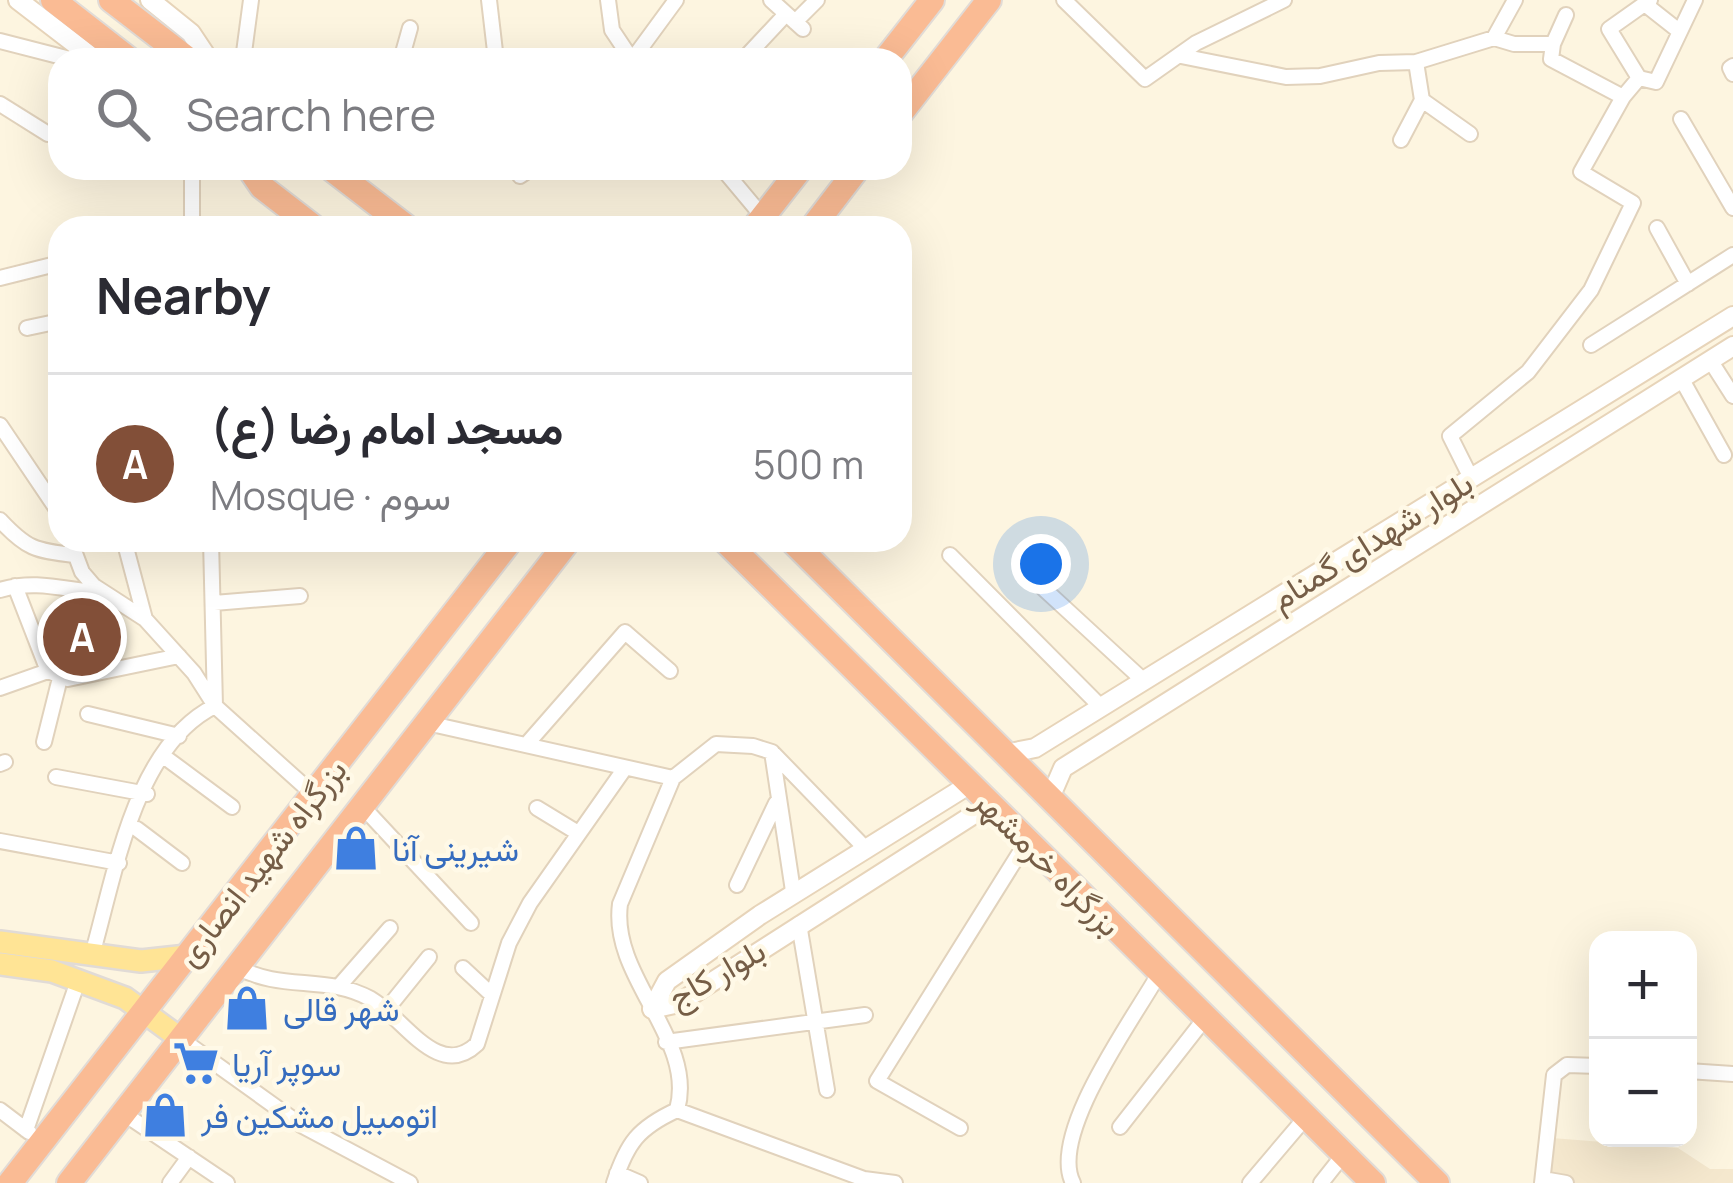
<!DOCTYPE html>
<meta charset="utf-8">
<style>
:root{--surface:#fff;--page:#f7f7f7;--text:#2b2b33;--muted:#7c7c81;--line:#e1e1e2;--accent:#824f38}
body{margin:0;font-family:Manrope,Vazirmatn,sans-serif;background:var(--page);color:var(--text)}
.controls{position:absolute;right:36px;bottom:36px;display:grid;overflow:hidden;border-radius:24px;box-shadow:0 12px 48px #0002}
.controls button{width:108px;height:108px;display:grid;place-items:center;padding:0;border:0;border-bottom:3px solid var(--line);background:var(--surface);color:var(--text);font:60px sans-serif}
.you{position:absolute;left:1041px;top:564px;width:42px;height:42px;margin:-30px;border:9px solid #fff;border-radius:50%;background:#1a73e8;box-shadow:0 0 0 18px #1a73e833}
.badge{display:grid;place-items:center;width:78px;height:78px;border-radius:50%;background:var(--accent);color:#fff;font-size:39px;font-weight:700}
.pin{position:absolute;translate:-50% -50%;border:6px solid #fff;box-shadow:0 3px 12px #0006}
.list{margin:0;padding:0;list-style:none}
h2{display:flex;justify-content:space-between;align-items:center;height:156px;margin:0;padding:0 48px;font-size:51px}
h2 small{font-size:39px;font-weight:400;color:var(--muted)}
.list li{display:grid;grid-template-columns:78px 1fr auto;gap:36px;align-items:center;box-sizing:border-box;height:180px;padding:0 48px;border-top:3px solid var(--line)}
.list b{display:block;font-size:45px;white-space:nowrap}
.list p{margin:0;font-size:39px;white-space:nowrap;color:var(--muted)}
.list em{font-size:39px;font-style:normal;color:var(--muted)}
.icon{flex:none;width:66px;height:66px;fill:none;stroke:currentColor;stroke-width:2;stroke-linecap:round;stroke-linejoin:round}
.map{position:relative;flex:none;width:1733px;height:1183px;overflow:hidden}
.search{position:absolute;background:var(--surface);box-shadow:0 12px 48px #0002;left:48px;top:48px;width:864px;height:132px;display:flex;align-items:center;gap:30px;box-sizing:border-box;padding:0 42px;border-radius:36px;color:var(--muted);font-size:45px}
.panel{position:absolute;background:var(--surface);box-shadow:0 12px 48px #0002;left:48px;top:216px;width:864px;height:336px;border-radius:36px}
.map>svg:first-child{display:block}
.residential{fill:#f5e8ce}
.lines{fill:none;stroke-linecap:round;stroke-linejoin:round}
.street-casing{stroke:#e1d2bc;stroke-width:18}
.secondary-casing{stroke:#e7d4b9;stroke-width:22}
.primary-casing{stroke:#e1dbd6;stroke-width:26}
.highway-casing{stroke:#e1dbd6;stroke-width:28}
.street{stroke:#fff;stroke-width:14}
.secondary{stroke:#fff;stroke-width:18}
.primary{stroke:#ffe495;stroke-width:21}
.highway{stroke:#fabb94;stroke-width:24}
.labels{text-anchor:middle;dominant-baseline:central;stroke-width:9;stroke-linejoin:round;paint-order:stroke}
.street-label{font-size:33px;fill:#755d46;stroke:#fff9e7}
.shop-label{font-size:33px;fill:#366cbe;stroke:#fff9e7;text-anchor:start}
</style>
<div class="map">
<svg width="1733" height="1183" viewBox="0 0 1733 1183">
<rect width="100%" height="100%" fill="#fdf5e0"/>
<path class="residential" d="M1552 1138 1678 1148 1710 1169H1733V1183H1546Z"/>
<g class="lines">
<g class="street-casing">
<path id="street" d="M489 0 496 60
M608 0 612 30 632 60 676 0
M771 0 803 29
M1064 0 1145 79 1196 43 1284 0
M1646 5 1679 31
M795 22 817 0
M0 41 74 60
M1553 44 1566 15
M1181 56 1286 77 1320 76 1379 63 1416 62 1494 38 1515 0
M243 60 251 0
M401 60 410 28
M743 60 786 14
M1416 62 1422 100 1470 134
M1733 66 1730 68 1733 74
M1639 78 1656 82 1695 0
M1623 97 1639 78 1609 29 1650 0
M0 104 48 134
M1681 119 1733 208
M1401 140 1422 100
M722 168 763 217
M520 176 532 168
M192 228V168
M1657 228 1688 284
M0 278 60 263
M27 328 60 321
M1591 345 1733 255
M1710 360 1733 396
M1681 378 1724 455
M0 425 60 514
M1471 478 1450 436 1528 372 1591 290 1633 203 1581 172 1623 97 1551 59 1553 44H1514L1494 38
M0 520C26 548 35 551 74 555
M70 540 82 572 94 586 145 619 194 673 215 706 313 794
M124 540 145 619
M211 540 215 706
M950 555 1101 707
M15 586 48 671
M1043 588 1144 681
M0 590C36 579 65 590 101 593
M214 603 300 596
M0 688 48 671 68 679 179 656
M88 714 179 736
M427 723 673 778
M44 742 60 678
M526 745 625 632 670 671
M772 752 793 891
M166 758 232 807
M0 764 5 762
M56 777 147 794
M362 806 471 923
M537 808 578 833
M137 829 182 863
M0 841 119 863
M737 885 776 803
M799 924 827 1090
M92 955C115 876 134 746 215 706
M237 967C283 992 325 974 371 999 404 1018 438 1081 477 1044L509 943 530 903 625 768
M463 968 492 995
M341 984 390 928
M387 1009 429 957
M181 1039 301 1125 410 1183
M666 1042 865 1015
M1688 1071 1733 1074
M0 1110 29 1132
M677 1110 864 1179 895 1183
M123 1113 227 1183
M1120 1127 1206 1017
M960 1128 877 1081 1027 841
M26 1130 78 981
M617 1173 640 1183
M1543 1179 1566 1183
M170 1183 189 1157
M614 1183C627 1143 638 1128 677 1110 697 1039 610 978 620 904L673 778 716 744 753 746 772 752 866 849
M1073 1183C1048 1134 1135 1017 1160 972
M1250 1183 1306 1117
M1321 1183 1344 1154
M1542 1183 1554 1075 1567 1065 1598 1066"/>
</g>
<g class="secondary-casing">
<path id="secondary" d="M18 0 96 60
M150 0 191 33 209 60
M1005 754 1035 748 1733 316
M1050 798 1063 768 1733 346
M652 1009 679 1003 990 804
M652 1009 667 981 760 915 970 784"/>
</g>
<g class="primary-casing">
<path id="primary" d="M0 942 141 961 187 956
M0 964 52 971 125 998 181 1039"/>
</g>
<g class="highway-casing">
<path id="highway" d="M53 0 130 60
M111 0 189 60
M885 60 932 0
M900 114 989 0
M249 168 262 187 315 228
M330 168 408 228
M754 228 801 168
M812 228 858 168
M724 540 1373 1183
M791 540 1437 1183
M10 1183 511 540
M69 1183 569 540"/>
</g>
<use href="#street" class="street"/>
<use href="#secondary" class="secondary"/>
<use href="#primary" class="primary"/>
<use href="#highway" class="highway"/>
</g>
<defs>
<g id="shop-bare" transform="scale(3.6)"><path d="M-5-2.5h2.3a2.7 3.5 0 0 1 5.4 0H5L5.5 6h-11ZM-1.5-2.5h3a1.5 2.3 0 0 0-3 0Z" fill="#3f7fe0" stroke="#fff9e7" stroke-width="2.5" paint-order="stroke"/></g>
<g id="supermarket-bare" transform="scale(3.6)"><path d="M-6-5.5h2.5l.6 2H6L4.5 2H-2.5L-4.4-4H-6ZM-1.5 3.2a1.3 1.3 0 1 0 .1 0ZM3 3.2a1.3 1.3 0 1 0 .1 0Z" fill="#3f7fe0" stroke="#fff9e7" stroke-width="2.5" paint-order="stroke"/></g>
</defs>
<g fill-rule="evenodd">
<use href="#shop-bare" x="356" y="848"/>
<use href="#shop-bare" x="247" y="1008"/>
<use href="#supermarket-bare" x="196" y="1063"/>
<use href="#shop-bare" x="165" y="1115"/>
</g>
<g class="labels">
<g class="street-label">
<text transform="translate(1371 540) rotate(-32)">بلوار شهدای گمنام</text>
<text transform="translate(261 862) rotate(-52)">بزرگراه شهید انصاری</text>
<text transform="translate(1048 862) rotate(45)">بزرگراه خرمشهر</text>
<text transform="translate(716 973) rotate(-30)">بلوار کاج</text>
</g>
<g class="shop-label">
<text x="392" y="848">شیرینی آنا</text>
<text x="283" y="1008">شهر قالی</text>
<text x="232" y="1063">سوپر آریا</text>
<text x="201" y="1115">اتومبیل مشکین فر</text>
</g>
</g>
</svg>
<div class="controls">
<button>+</button>
<button>−</button>
</div>
<div class="you"></div>
<div class="pin badge" style="left:82px;top:637px">A</div>
<div class="search"><svg class="icon" aria-label="search" viewBox="0 0 24 24"><circle cx="10" cy="10" r="6"/><path d="M15 15l6 6"/></svg>Search here</div>
<section class="panel">
<h2>Nearby<small></small></h2>
<ul class="list">
<li><span class="badge">A</span><div><b>مسجد امام رضا (ع)</b><p>Mosque · سوم</p></div><em>500 m</em></li>
</ul>
</section>
</div>
